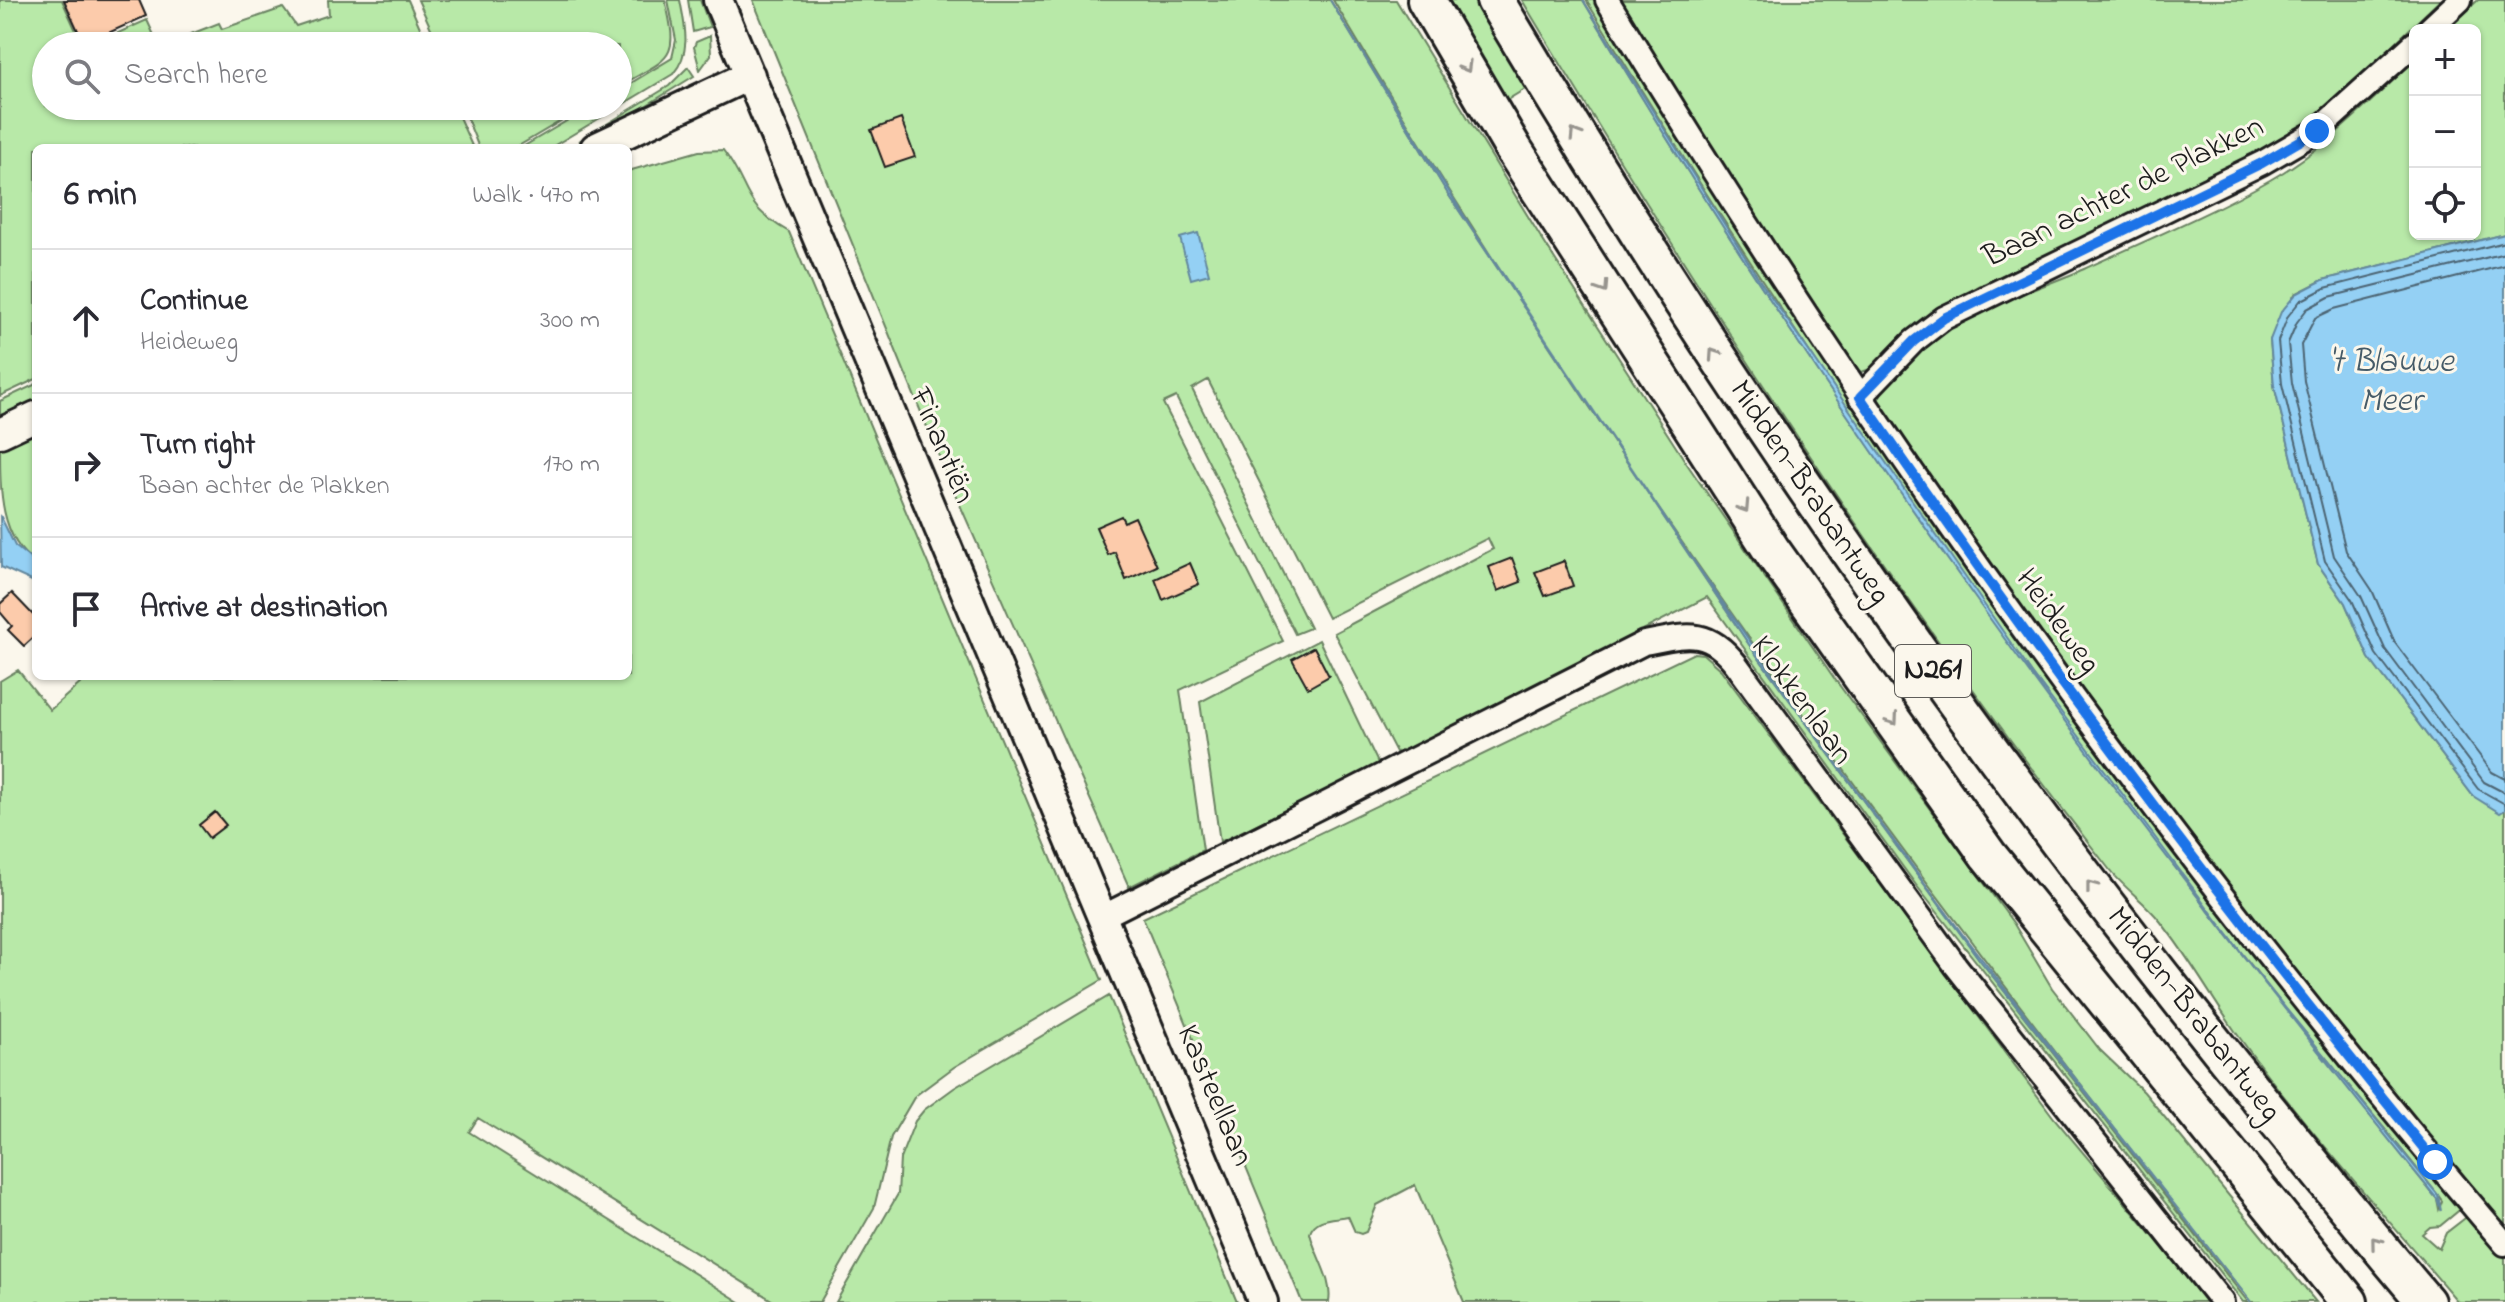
<!DOCTYPE html>
<meta charset="utf-8">
<style>
:root{--surface:#fff;--page:#f2f2f3;--text:#2b2b33;--muted:#7c7c81;--line:#e1e1e2}
body{margin:0;font-family:"Indie Flower",sans-serif;background:var(--page);color:var(--text)}
.controls{position:absolute;right:24px;top:24px;display:grid;overflow:hidden;border-radius:12px;box-shadow:0 2px 6px #0004}
.controls button{width:72px;height:72px;display:grid;place-items:center;padding:0;border:0;border-bottom:2px solid var(--line);background:var(--surface);color:var(--text);font:40px sans-serif}
.stop{position:absolute;width:24px;height:24px;margin:-18px;border:6px solid #1a73e8;border-radius:50%;background:#fff}
.stop.end{background:#1a73e8;border-color:#fff;box-shadow:0 2px 8px #0008}
.list{margin:0;padding:0;list-style:none}
h2{display:flex;justify-content:space-between;align-items:center;height:104px;margin:0;padding:0 32px;font-size:34px}
h2 small{font-size:26px;font-weight:400;color:var(--muted)}
.list li{display:grid;grid-template-columns:52px 1fr auto;gap:24px;align-items:center;box-sizing:border-box;height:144px;padding:0 32px;border-top:2px solid var(--line)}
.list b{display:block;font-size:30px;white-space:nowrap}
.list p{margin:0;font-size:26px;white-space:nowrap;color:var(--muted)}
.list em{font-size:26px;font-style:normal;color:var(--muted)}
.icon{flex:none;width:44px;height:44px;fill:none;stroke:currentColor;stroke-width:2;stroke-linecap:round;stroke-linejoin:round}
.map{position:relative;flex:none;width:2505px;height:1302px;overflow:hidden}
.search{position:absolute;background:var(--surface);box-shadow:0 2px 6px #0004;left:32px;top:32px;width:600px;height:88px;display:flex;align-items:center;gap:20px;box-sizing:border-box;padding:0 28px;border-radius:44px;color:var(--muted);font-size:30px}
.panel{position:absolute;background:var(--surface);box-shadow:0 2px 6px #0004;left:32px;top:144px;width:600px;height:536px;border-radius:12px}
.map>svg:first-child{display:block}
.green{fill:#b8e9a8;stroke:#6a8262;stroke-width:2}
.water{fill:#94d0f4;stroke:#64889e;stroke-width:2}
.lines{fill:none;stroke-linecap:round;stroke-linejoin:round}
.shore{stroke:#4c6472;stroke-width:2}
.building{fill:#fccbab;stroke:#1c1c1c;stroke-width:2}
.minor-casing{stroke:#1c1c1c;stroke-width:28}
.tertiary-casing{stroke:#1c1c1c;stroke-width:34}
.trunk-casing{stroke:#1c1c1c;stroke-width:42}
.minor{stroke:#fbf7ec;stroke-width:22}
.tertiary{stroke:#fbf7ec;stroke-width:28}
.trunk{stroke:#fbf7ec;stroke-width:36}
.oneway{stroke:#97948e}
.route{stroke:#1a73e8;stroke-width:10}
.labels{text-anchor:middle;dominant-baseline:central;stroke-width:6;stroke-linejoin:round;paint-order:stroke}
.shield{fill:#fbf7ec;stroke:#5f5e5a;stroke-width:2}
.shield-label{font-size:30px;font-weight:bold;fill:#1c1c1c}
.street-label{font-size:32px;fill:#1c1c1c;stroke:#fbf7ec}
.water-label{font-size:34px;font-style:italic;fill:#465b68;stroke:#fbf7ec}
</style>
<div class="map">
<svg width="2505" height="1302" viewBox="0 0 2505 1302">
<rect width="100%" height="100%" fill="#fbf7ec"/>
<filter id="ink" filterUnits="userSpaceOnUse"><feTurbulence type="fractalNoise" baseFrequency=".0125" numOctaves="2"/><feDisplacementMap in="SourceGraphic" scale="16" xChannelSelector="R" yChannelSelector="G"/><feConvolveMatrix kernelMatrix="1 2 1 2 8 2 1 2 1" color-interpolation-filters="sRGB"/></filter>
<g filter="url(#ink)">
<path class="green" d="M0 0H62L83 46H46V106H454L473 148H36V379L0 396Z
M328 0H408L428 46H160L219 23 222 29 283 8 296 26 329 15Z
M418 0H665C681 63 668 57 618 87V46H439Z
M668 0H680C685 26 692 52 673 74L550 148H521L592 106H618V91L672 58 676 40Z
M688 0H700L710 27 693 32Z
M753 0H1330L1448 194 1750 646 1979 959 2248 1302H2243L1916 885 1707 597 1398 756 1334 633 1493 549 1488 538 1328 618 1208 380 1192 389 1310 628 1295 634 1176 397 1163 403 1283 641 1180 690 1203 850 1129 887 945 471Z
M1333 0H1396L1540 236 1687 464 1834 678 2014 924 2052 988 2100 1050 2144 1092 2316 1302H2251C1920 886 1604 458 1333 0Z
M1440 0H1478L1530 86 1502 103Z
M1522 0H1583C1833 423 2128 817 2437 1199L2439 1209 2442 1201 2438 1195C2379 1119 2315 1047 2256 972 2013 661 1790 336 1586 0H1598L1743 234 2463 1207 2440 1226 2430 1227 2422 1234 2439 1249 2446 1233 2469 1215 2505 1256V1302H2458C2384 1214 2304 1128 2237 1034 2211 997 2189 957 2160 921 2145 902 2124 888 2109 869 1893 595 1702 299 1522 0Z
M1617 0H2440L2323 112 2291 135 2245 162 1979 286 1922 323 1874 368 1861 372 1850 366Z
M2478 0H2505V234L2323 280 2295 294 2270 340 2274 385 2318 564 2345 603 2369 658 2473 796 2505 810V1232L2157 799 1879 408 1878 400C1913 324 2014 300 2084 269 2143 242 2214 212 2270 180 2324 150 2370 102 2415 60V234H2475V30H2446Z
M147 20 159 46H89Z
M710 36 711 55 700 70 694 47 696 42Z
M688 67 694 76 603 132 579 141 669 86Z
M462 106H586L515 148H479Z
M723 150C753 190 739 203 789 232L1102 980 954 1067 915 1096 891 1137 874 1208 820 1302H775L478 1118 469 1132 740 1302H0V681L18 670 50 710 89 676H628V171L699 151Z
M36 384V404L0 422V401Z
M36 430V563C0 539 0 490 0 448Z
M1319 640 1379 765 1220 842 1200 702Z
M1694 653 1703 654 1721 670 2054 1118 2208 1302H1464L1415 1185 1377 1205 1366 1232 1361 1234 1355 1232 1348 1216C1333 1219 1315 1217 1310 1233 1315 1256 1333 1279 1329 1302H1302L1143 918Z
M1109 996 1237 1302H836L898 1194 900 1159 915 1121 924 1110 954 1088Z"/>
<path class="water" d="M1330 0 1470 225 1685 548 1802 716 1966 939 2251 1302 1979 959 1750 646 1448 194Z
M1583 0 1761 282 2031 672 2256 972 2438 1195 2441 1211 2437 1199C2127 818 1833 423 1583 0Z
M1198 233 1209 274 1191 279 1180 238Z
M2505 234V810L2500 813 2473 796 2369 658 2345 603 2318 564 2274 385 2270 340 2281 312 2296 294 2323 280Z
M0 515 15 546 36 563V583L1 567Z"/>
<g class="lines">
<path class="shore" d="M2505 242 2325 288 2300 301 2288 316 2278 341 2282 384 2325 561 2352 600 2376 654 2478 789 2505 804
M2505 253 2329 297 2307 309 2297 322 2288 343 2292 383 2334 556 2361 596 2385 649 2484 782 2505 793
M2505 265 2334 309 2315 318 2301 345 2304 381 2346 551 2372 590 2395 643 2492 772 2505 779"/>
</g>
<path class="building" d="M64 0H139L146 16 84 44Z
M901 119 915 157 885 167 871 130Z
M1121 516 1124 522 1135 517 1157 566 1126 580 1115 552 1108 555 1096 527Z
M1512 558 1521 582 1498 591 1489 567Z
M1564 561 1573 586 1545 596 1535 572Z
M1190 563 1199 584 1163 600 1155 579Z
M12 593 36 618V635L24 646 8 630 12 626 0 612V604Z
M1314 647 1329 676 1308 688 1292 659Z
M215 812 226 825 209 838 199 825Z"/>
<g class="lines">
<g class="minor-casing">
<path id="minor" d="M1607 0C1873 438 2172 854 2505 1244
M2428 30 2460 0
M1860 397 1914 341 1944 318 2262 163 2317 131 2415 43
M1100 918 1644 643C1687 635 1707 627 1736 664L1956 966 2222 1302"/>
</g>
<g class="tertiary-casing">
<path id="tertiary" d="M718 0 1263 1302
M595 148 750 75
M0 433 36 416"/>
</g>
<g class="trunk-casing">
<path id="trunk" d="M1426 0 1514 150 1772 551 1988 855 2349 1302
M1495 0C1729 393 1989 768 2278 1122 2327 1182 2375 1243 2426 1302"/>
</g>
<use href="#minor" class="minor"/>
<use href="#tertiary" class="tertiary"/>
<use href="#trunk" class="trunk"/>
</g>
<defs><path id="oneway-chevron" d="M-2-3.5L2.5 0L-2 3.5" fill="none" stroke-width="1.6" stroke-linecap="round" stroke-linejoin="round" transform="scale(2)"/></defs>
<g class="oneway">
<use href="#oneway-chevron" transform="translate(1466 67) rotate(60)"/>
<use href="#oneway-chevron" transform="translate(1575 134) rotate(-122)"/>
<use href="#oneway-chevron" transform="translate(1603 288) rotate(57)"/>
<use href="#oneway-chevron" transform="translate(1714 354) rotate(-124)"/>
<use href="#oneway-chevron" transform="translate(1744 507) rotate(57)"/>
<use href="#oneway-chevron" transform="translate(1893 720) rotate(55)"/>
<use href="#oneway-chevron" transform="translate(2091 886) rotate(-128)"/>
<use href="#oneway-chevron" transform="translate(2376 1242) rotate(-129)"/>
</g>
</g>
<g class="lines" filter="url(#ink)">
<path class="route" d="M2317 131 2262 163 1944 318 1914 341 1860 397C2040 661 2232 915 2435 1162"/>
</g>
<g class="labels">
<rect class="shield" x="1895" y="645" width="76" height="52" rx="6"/>
<g class="shield-label">
<text x="1933" y="671">N261</text>
</g>
<g class="street-label">
<text transform="translate(2124 193) rotate(-26)">Baan achter de Plakken</text>
<text transform="translate(941 446) rotate(67)">Finantiën</text>
<text transform="translate(1809 493) rotate(56)">Midden-Brabantweg</text>
<text transform="translate(2057 622) rotate(54)">Heideweg</text>
<text transform="translate(1801 701) rotate(54)">Klokkenlaan</text>
<text transform="translate(2193 1015) rotate(52)">Midden-Brabantweg</text>
<text transform="translate(1214 1096) rotate(67)">Kasteellaan</text>
</g>
<g class="water-label">
<text x="2391" y="363">'t Blauwe<tspan x="2391" dy="39">Meer</tspan></text>
</g>
</g>
</svg>
<div class="controls">
<button>+</button>
<button>−</button>
<button><svg class="icon" aria-label="locate" viewBox="0 0 24 24"><circle cx="12" cy="12" r="6"/><path d="M12 2v4M12 18v4M2 12h4M18 12h4"/></svg></button>
</div>
<div class="stop" style="left:2435px;top:1162px"></div>
<div class="stop end" style="left:2317px;top:131px"></div>
<div class="search"><svg class="icon" aria-label="search" viewBox="0 0 24 24"><circle cx="10" cy="10" r="6"/><path d="M15 15l6 6"/></svg>Search here</div>
<section class="panel">
<h2>6 min<small>Walk · 470 m</small></h2>
<ul class="list">
<li><svg class="icon" aria-label="ahead" viewBox="0 0 24 24"><path d="M12 20V5M6 11l6-6 6 6"/></svg><div><b>Continue</b><p>Heideweg</p></div><em>300 m</em></li>
<li><svg class="icon" aria-label="right" viewBox="0 0 24 24"><path d="M7 20v-9h11M14 6l5 5-5 5"/></svg><div><b>Turn right</b><p>Baan achter de Plakken</p></div><em>170 m</em></li>
<li><svg class="icon" aria-label="arrive" viewBox="0 0 24 24"><path d="M6 21V4h12l-3 4 3 4H6"/></svg><div><b>Arrive at destination</b></div></li>
</ul>
</section>
</div>
